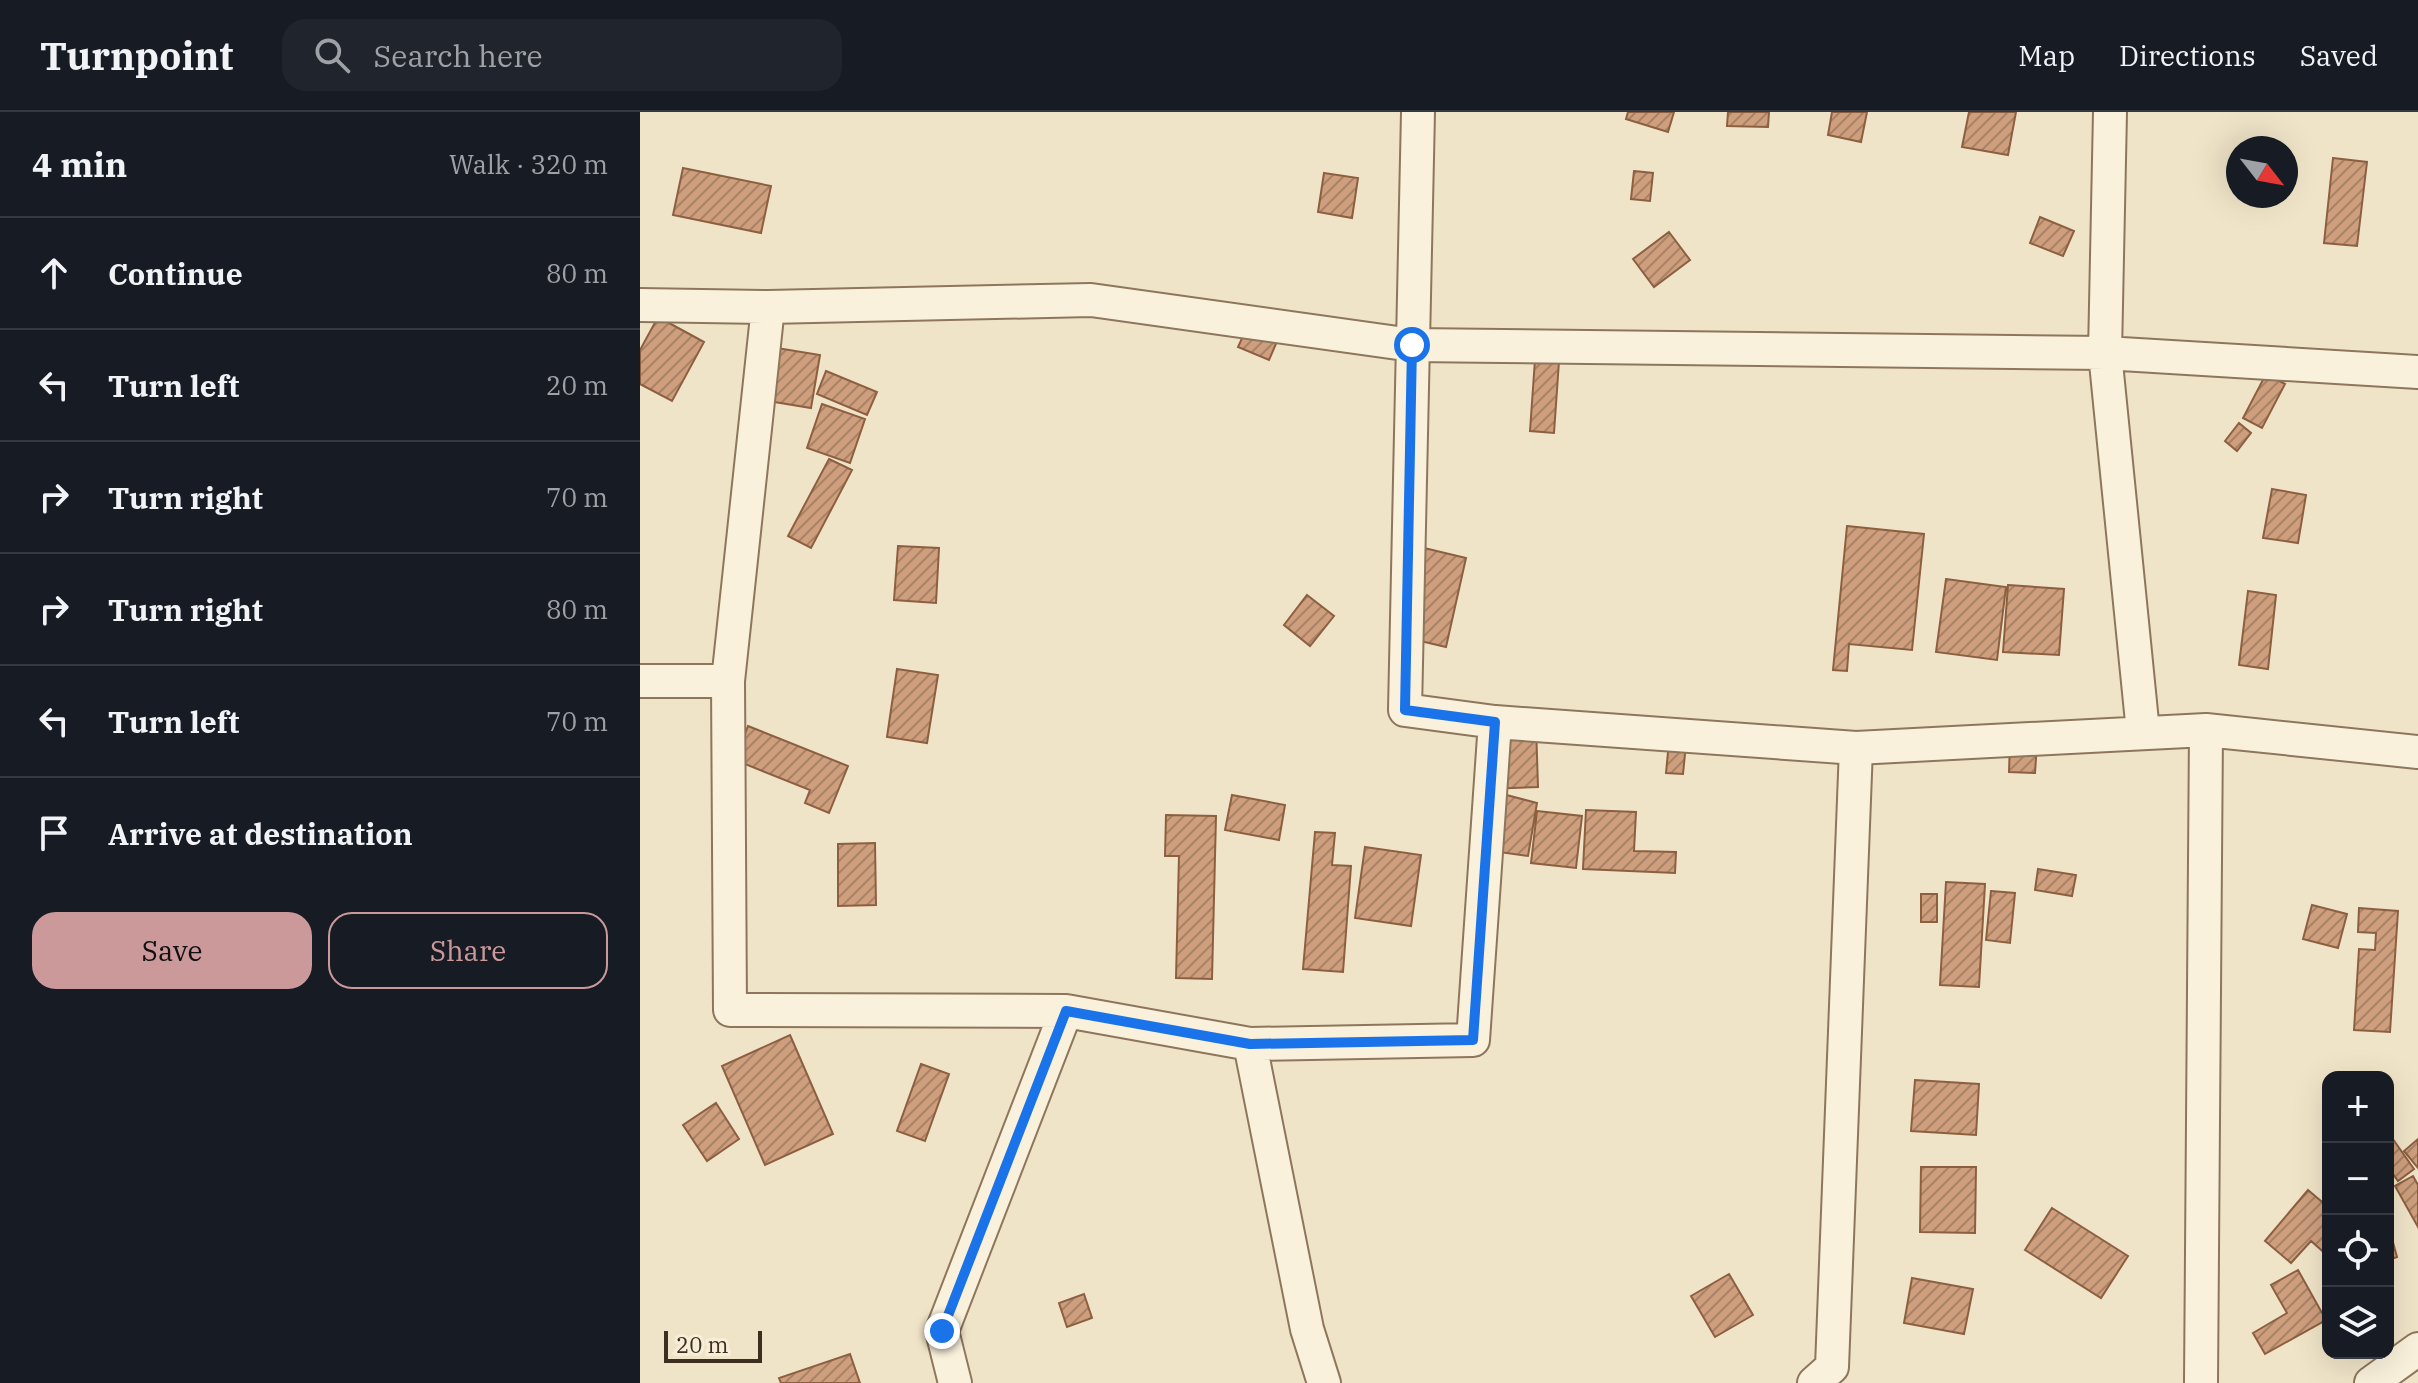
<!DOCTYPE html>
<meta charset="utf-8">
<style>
:root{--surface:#171b24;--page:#20242c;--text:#f1f3f6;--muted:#9ea1a6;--line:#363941;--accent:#cc999b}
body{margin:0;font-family:"IBM Plex Serif",serif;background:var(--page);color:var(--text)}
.controls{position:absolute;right:24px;bottom:24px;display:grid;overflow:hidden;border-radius:16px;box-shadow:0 8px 32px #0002}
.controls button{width:72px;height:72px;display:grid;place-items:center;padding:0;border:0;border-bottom:2px solid var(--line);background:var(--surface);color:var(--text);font:40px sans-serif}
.compass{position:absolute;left:1586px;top:24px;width:72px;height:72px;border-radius:50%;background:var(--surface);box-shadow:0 8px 32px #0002;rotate:121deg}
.scale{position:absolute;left:24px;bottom:20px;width:98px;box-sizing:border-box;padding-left:8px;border:4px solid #3d2e20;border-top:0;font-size:22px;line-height:28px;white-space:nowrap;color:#3d2e20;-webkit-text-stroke:6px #f7eed8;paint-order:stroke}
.stop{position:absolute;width:24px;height:24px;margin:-18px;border:6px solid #1a73e8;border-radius:50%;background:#fff}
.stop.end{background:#1a73e8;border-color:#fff;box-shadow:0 2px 8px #0008}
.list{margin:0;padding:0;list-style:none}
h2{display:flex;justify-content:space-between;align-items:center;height:104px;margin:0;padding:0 32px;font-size:34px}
h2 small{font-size:26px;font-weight:400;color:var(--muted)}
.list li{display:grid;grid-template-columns:52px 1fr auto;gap:24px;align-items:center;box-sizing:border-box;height:112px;padding:0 32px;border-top:2px solid var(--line)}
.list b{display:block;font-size:30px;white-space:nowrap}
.list em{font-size:26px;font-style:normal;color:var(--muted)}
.actions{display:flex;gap:16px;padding:24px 32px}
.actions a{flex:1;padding:18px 0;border:2px solid var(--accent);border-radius:24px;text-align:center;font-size:28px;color:var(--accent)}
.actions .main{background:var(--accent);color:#111}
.icon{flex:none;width:44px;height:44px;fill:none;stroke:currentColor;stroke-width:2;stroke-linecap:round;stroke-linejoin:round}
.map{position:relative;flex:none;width:1778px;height:1271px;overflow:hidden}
header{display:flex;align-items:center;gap:48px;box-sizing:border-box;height:112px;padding:0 40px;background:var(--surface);border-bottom:2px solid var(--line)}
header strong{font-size:38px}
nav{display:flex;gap:44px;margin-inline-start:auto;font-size:28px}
.search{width:560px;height:72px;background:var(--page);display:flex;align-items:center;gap:20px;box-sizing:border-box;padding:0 28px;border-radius:24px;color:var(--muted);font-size:30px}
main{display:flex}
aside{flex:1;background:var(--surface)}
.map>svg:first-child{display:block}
.building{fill:url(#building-hatch);stroke:#8d5f41;stroke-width:2}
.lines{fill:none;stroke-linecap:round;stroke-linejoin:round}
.minor-casing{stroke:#8d765c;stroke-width:36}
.minor{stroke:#faf1dc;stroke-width:32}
.route{stroke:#1a73e8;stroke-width:10}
</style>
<header>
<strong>Turnpoint</strong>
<div class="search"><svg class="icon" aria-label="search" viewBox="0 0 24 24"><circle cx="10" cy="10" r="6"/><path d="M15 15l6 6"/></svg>Search here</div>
<nav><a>Map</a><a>Directions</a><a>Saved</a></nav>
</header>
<main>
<aside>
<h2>4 min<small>Walk · 320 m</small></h2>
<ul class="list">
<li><svg class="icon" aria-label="ahead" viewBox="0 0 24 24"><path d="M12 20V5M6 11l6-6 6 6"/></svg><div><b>Continue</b></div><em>80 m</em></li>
<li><svg class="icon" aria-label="left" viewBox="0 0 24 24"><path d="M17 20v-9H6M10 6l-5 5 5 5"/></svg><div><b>Turn left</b></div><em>20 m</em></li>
<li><svg class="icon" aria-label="right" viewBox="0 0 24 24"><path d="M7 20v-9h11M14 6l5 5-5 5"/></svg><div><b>Turn right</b></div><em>70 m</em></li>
<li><svg class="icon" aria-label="right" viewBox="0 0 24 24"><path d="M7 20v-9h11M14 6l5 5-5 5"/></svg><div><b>Turn right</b></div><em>80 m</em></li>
<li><svg class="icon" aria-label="left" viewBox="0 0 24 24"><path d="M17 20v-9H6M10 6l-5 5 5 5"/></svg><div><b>Turn left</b></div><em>70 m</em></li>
<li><svg class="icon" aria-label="arrive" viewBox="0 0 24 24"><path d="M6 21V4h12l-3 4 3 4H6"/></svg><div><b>Arrive at destination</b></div></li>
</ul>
<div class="actions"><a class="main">Save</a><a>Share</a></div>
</aside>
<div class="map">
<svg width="1778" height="1271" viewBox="0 0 1778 1271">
<defs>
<pattern id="building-hatch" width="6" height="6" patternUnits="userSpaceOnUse" patternTransform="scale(2)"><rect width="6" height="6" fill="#cf9f7d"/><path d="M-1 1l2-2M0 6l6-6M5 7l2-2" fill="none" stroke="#a98266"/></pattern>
</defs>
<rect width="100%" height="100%" fill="#f0e4c8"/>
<path class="building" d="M988 0H1034L1028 20 986 7Z
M1088 0H1129L1128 15 1087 14Z
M1192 0H1227L1221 30 1188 23Z
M1329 0H1376L1368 43 1322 35Z
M1693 46 1727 50 1717 134 1684 131Z
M43 56 131 74 121 121 33 103Z
M994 59 1013 61 1010 89 991 87Z
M684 61 718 66 712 106 678 100Z
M1400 105 1434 119 1423 144 1390 131Z
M1029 120 1050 148 1014 175 993 147Z
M614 200 644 213 629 248 598 235Z
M18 205 64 230 32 289 0 272V238Z
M896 233 920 235 914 321 890 319Z
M131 235 180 243 171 296 122 288Z
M186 259 237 280 227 303 177 282Z
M1626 262 1645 272 1622 316 1603 306Z
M182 292 225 307 210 351 167 336Z
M1599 311 1611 321 1597 339 1585 329Z
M189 347 212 358 171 436 148 424Z
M1632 377 1666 383 1658 431 1623 426Z
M1207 414 1284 422 1272 538 1209 532 1207 559 1193 558Z
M258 434 299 436 296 491 254 488Z
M780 435 826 446 806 535 759 524Z
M1306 467 1366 475 1357 548 1296 540Z
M1368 473 1424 477 1419 543 1363 540Z
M1608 479 1636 483 1628 557 1599 553Z
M667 483 694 504 670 534 644 513Z
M257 557 298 563 287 631 247 625Z
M896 613 898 675 846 677 844 615Z
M108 614 208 654 189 701 165 691 170 678 95 648Z
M1370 629 1397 631 1395 661 1369 660Z
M1029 630 1046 632 1043 662 1026 661Z
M855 680 897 691 888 744 845 738Z
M592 683 645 693 639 728 585 718Z
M946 698 996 700 994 739 1036 740 1035 761 943 757Z
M897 699 942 704 936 756 891 751Z
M526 703 576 704 572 867 536 866 539 744H525Z
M675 720 695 721 692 753 711 754 703 860 663 857Z
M235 731 236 793 198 794V732Z
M725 735 781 743 771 814 715 806Z
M1398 757 1436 763 1432 784 1395 778Z
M1306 770 1345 772 1339 875 1300 873Z
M1351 779 1375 781 1370 831 1346 828Z
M1281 782H1297V810H1281Z
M1672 793 1707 802 1698 836 1663 827Z
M1719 796 1758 799 1750 920 1714 918 1719 837 1735 838 1736 821 1718 820Z
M150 923 193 1022 125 1053 82 954Z
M281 952 309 962 285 1029 257 1019Z
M1275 968 1339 972 1336 1023 1271 1019Z
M76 991 99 1027 67 1049 43 1013Z
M1750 1023 1774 1057 1758 1069 1748 1055Z
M1778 1027V1056L1764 1039Z
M1281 1055H1336L1335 1121 1280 1120Z
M1773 1064 1778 1073V1115L1755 1074Z
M1668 1078 1688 1095V1144L1671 1129 1651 1151 1625 1129Z
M1412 1096 1488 1144 1461 1186 1385 1138Z
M1748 1112 1757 1145 1748 1148Z
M1658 1158 1686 1208 1625 1242 1613 1221 1647 1201 1631 1173Z
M1089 1162 1113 1203 1075 1225 1051 1184Z
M1272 1166 1333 1177 1324 1222 1264 1211Z
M444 1182 452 1206 427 1215 419 1191Z
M210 1242 220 1271H141L139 1266Z"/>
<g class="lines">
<g class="minor-casing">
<path id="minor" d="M778 0 765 598 855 610 1216 636 1566 618 1778 640
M1470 0 1465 241 1503 620
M0 193 128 195 451 188 772 233 1465 241 1778 260
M128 195 88 569 90 898 426 899 610 932 833 928 855 610
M0 569H88
M610 932 667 1217 684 1271
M315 1271 302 1219 426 899
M1174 1271 1192 1255 1216 636
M1561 1271 1566 618
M1731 1271 1778 1237"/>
</g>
<use href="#minor" class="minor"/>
</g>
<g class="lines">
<path class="route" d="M302 1219 426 899 610 932 833 928 855 610 765 598 772 233"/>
</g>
</svg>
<div class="controls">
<button>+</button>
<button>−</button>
<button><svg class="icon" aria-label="locate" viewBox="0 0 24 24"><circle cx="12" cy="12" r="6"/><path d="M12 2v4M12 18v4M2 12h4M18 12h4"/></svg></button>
<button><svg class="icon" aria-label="layers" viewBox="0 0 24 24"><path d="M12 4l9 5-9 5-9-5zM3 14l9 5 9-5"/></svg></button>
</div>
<svg class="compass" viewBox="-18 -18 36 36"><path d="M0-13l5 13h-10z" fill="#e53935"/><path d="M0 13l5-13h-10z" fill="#9ea1a6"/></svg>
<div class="scale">20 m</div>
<div class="stop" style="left:772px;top:233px"></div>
<div class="stop end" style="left:302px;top:1219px"></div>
</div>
</main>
